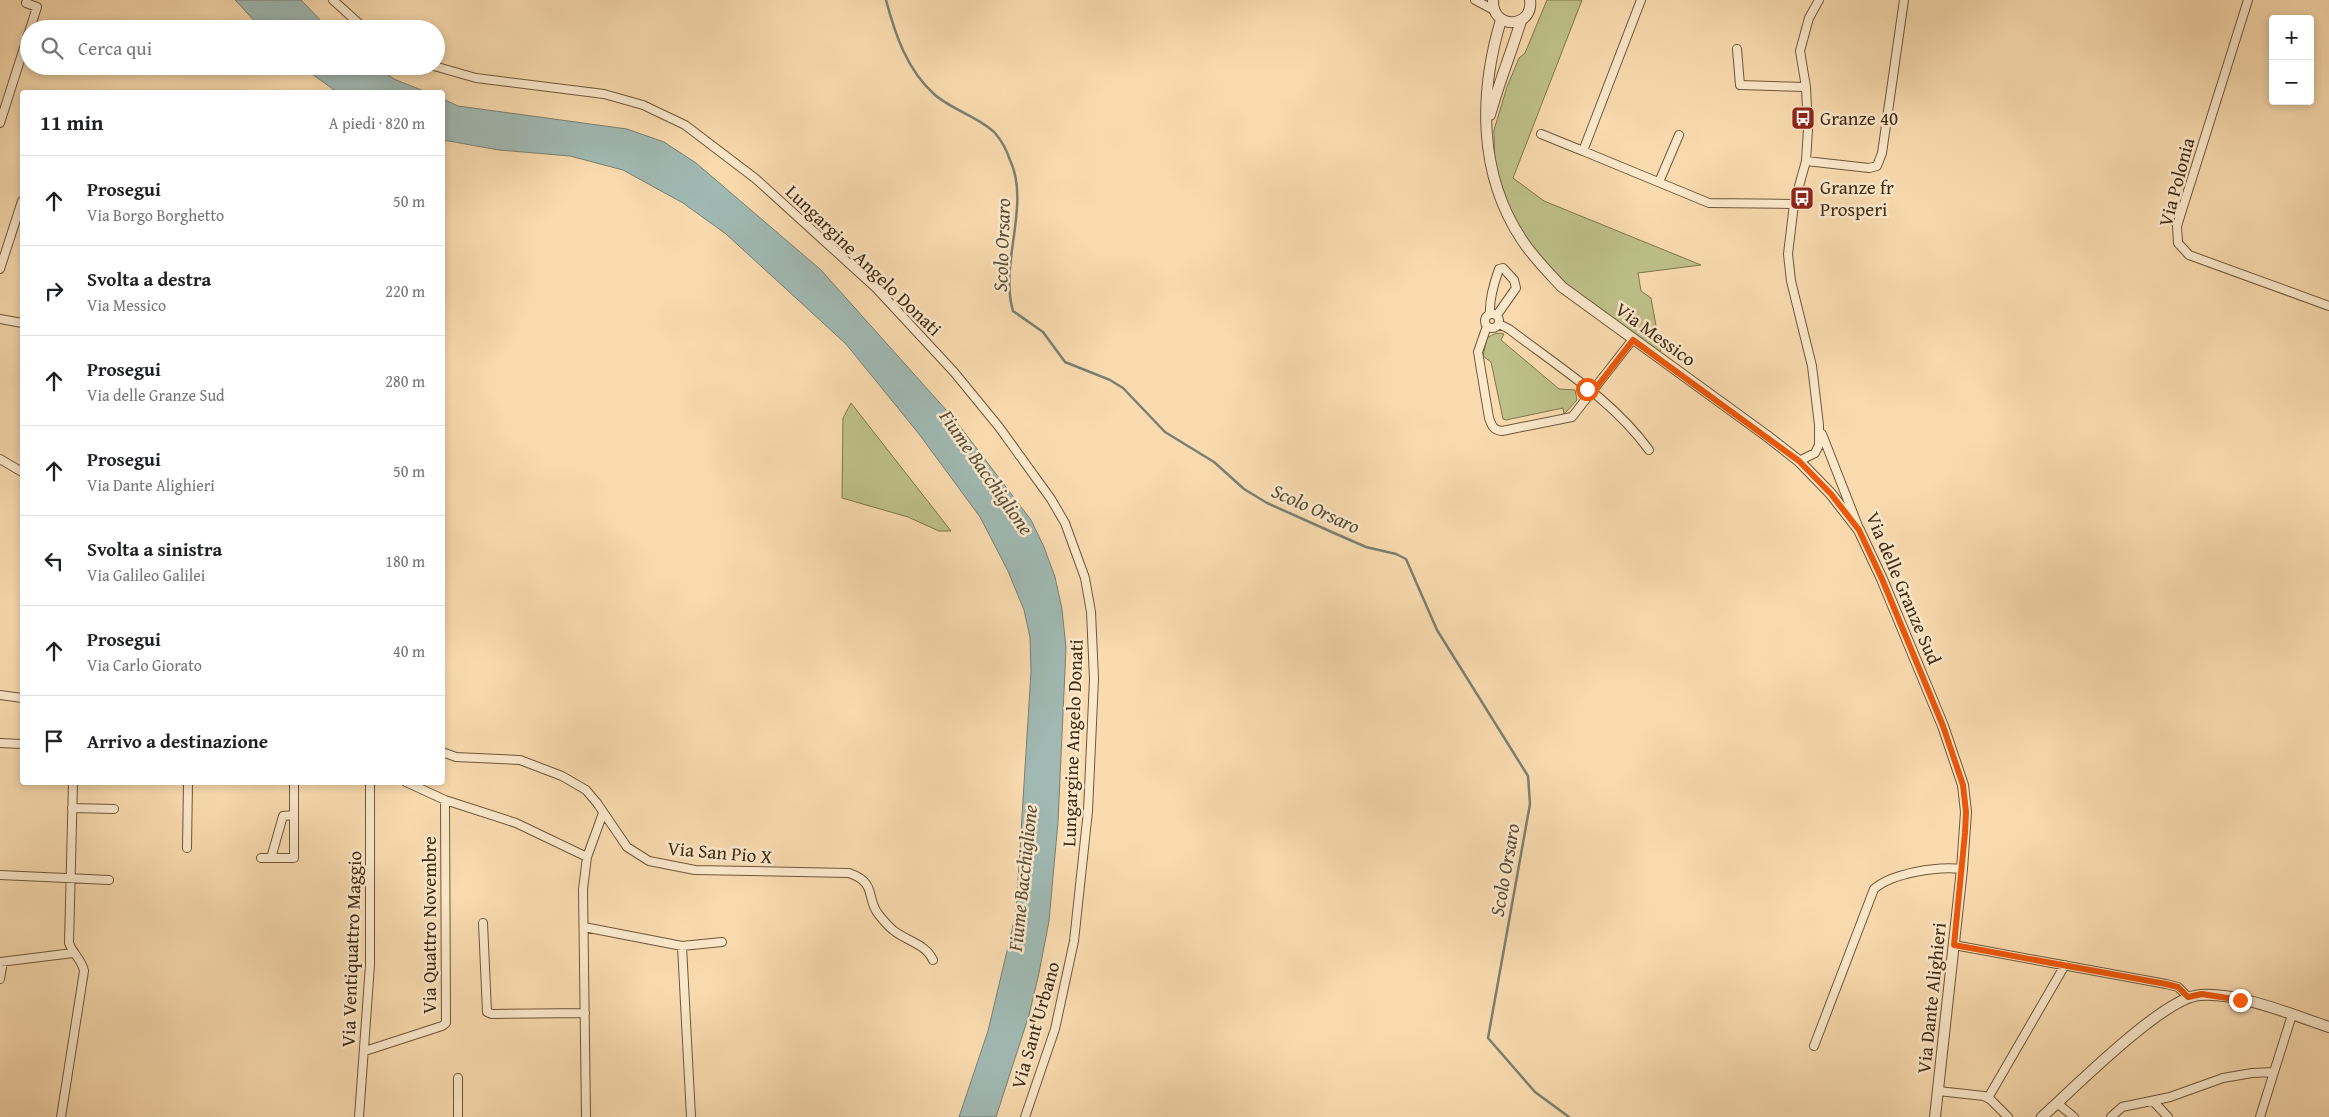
<!DOCTYPE html>
<html lang="it">
<meta charset="utf-8">
<style>
:root{--surface:#fff;--page:#f6f6f6;--text:#202124;--muted:#757577;--line:#e0e0e0}
body{margin:0;font-family:"Gentium Book Plus",serif;background:var(--page);color:var(--text)}
.controls{position:absolute;right:15px;top:15px;display:grid;overflow:hidden;border-radius:5px;box-shadow:0 2px 8px #0003}
.controls button{width:45px;height:45px;display:grid;place-items:center;padding:0;border:0;border-bottom:1px solid var(--line);background:var(--surface);color:var(--text);font:25px sans-serif}
.stop{position:absolute;width:15px;height:15px;margin:-11px;border:4px solid #ea580c;border-radius:50%;background:#fff}
.stop.end{background:#ea580c;border-color:#fff;box-shadow:0 1px 5px #0008}
.list{margin:0;padding:0;list-style:none}
h2{display:flex;justify-content:space-between;align-items:center;height:65px;margin:0;padding:0 20px;font-size:21px}
h2 small{font-size:16px;font-weight:400;color:var(--muted)}
.list li{display:grid;grid-template-columns:32px 1fr auto;gap:15px;align-items:center;box-sizing:border-box;height:90px;padding:0 20px;border-top:1px solid var(--line)}
.list b{display:block;font-size:19px;white-space:nowrap}
.list p{margin:0;font-size:16px;white-space:nowrap;color:var(--muted)}
.list em{font-size:16px;font-style:normal;color:var(--muted)}
.icon{flex:none;width:28px;height:28px;fill:none;stroke:currentColor;stroke-width:2;stroke-linecap:round;stroke-linejoin:round}
.map{position:relative;flex:none;width:2329px;height:1117px;overflow:hidden}
.search{position:absolute;background:var(--surface);box-shadow:0 2px 8px #0003;left:20px;top:20px;width:425px;height:55px;display:flex;align-items:center;gap:12px;box-sizing:border-box;padding:0 18px;border-radius:28px;color:var(--muted);font-size:19px}
.panel{position:absolute;background:var(--surface);box-shadow:0 2px 8px #0003;left:20px;top:90px;width:425px;height:695px;border-radius:5px}
.map>svg:first-child{display:block}
.green{fill:#bec08a;stroke:#80764e}
.water{fill:#a0b9b3;stroke:#7a8073}
.lines{fill:none;stroke-linecap:round;stroke-linejoin:round}
.stream{stroke:#7a8073;stroke-width:2.5}
.minor-casing{stroke:#6f5739;stroke-width:10}
.tertiary-casing{stroke:#6f5739;stroke-width:12}
.minor{stroke:#fbe8cb;stroke-width:8}
.tertiary{stroke:#fbe8cb;stroke-width:10}
.route{stroke:#ea580c;stroke-width:6}
.labels{text-anchor:middle;dominant-baseline:central;stroke-width:5;stroke-linejoin:round;paint-order:stroke}
.poi-label{font-size:19px;fill:#412b12;stroke:#fbe8cb;text-anchor:start}
.street-label{font-size:19px;fill:#412b12;stroke:#fbe8cb}
.water-label{font-size:20px;font-style:italic;fill:#594e3a;stroke:#fbe8cb}
</style>
<div class="map">
<svg width="2329" height="1117" viewBox="0 0 2329 1117">
<rect width="100%" height="100%" fill="#f9dbaf"/>
<filter id="stains"><feTurbulence type="fractalNoise" baseFrequency=".004" numOctaves="4"/><feColorMatrix values="0 0 0 0 .2 0 0 0 0 .09 0 0 0 0 .02 0 0 0 .5 -.17"/></filter>
<radialGradient id="worn" r=".72"><stop offset=".6" stop-color="#630" stop-opacity="0"/><stop offset="1" stop-color="#630" stop-opacity=".3"/></radialGradient>
<path class="green" d="M1547 0H1582L1513 178 1544 201 1701 265 1638 273 1641 291 1651 298 1663 365 1561 288 1518 240 1495 188 1494 130 1507 87 1519 58 1525 53Z
M1500 333 1504 334 1501 340 1559 389 1575 390 1577 400 1564 414 1563 408 1506 420 1503 419 1491 362 1483 356 1487 338 1494 334Z
M851 403 951 531H939L908 517 842 498 843 418Z"/>
<path class="water" d="M235 0H301L329 29H262Z
M301 66H375L394 79 426 92H337Z
M443 99 458 106 627 129 664 142 696 163 821 270 955 420 1031 520 1044 547 1055 577 1062 609 1066 648 1058 822 1049 921 1039 973 1029 1015 996 1117H959L988 1031 1016 913 1031 671 1030 637 1024 610 1008 571 980 517 919 434 846 344 726 234 683 203 623 170 570 156 499 150 443 140Z"/>
<g class="lines">
<path class="stream" d="M886 0C895 34 907 70 934 94 950 109 981 118 995 133 1001 140 1007 151 1010 160 1031 205 999 263 1013 311L1043 332 1065 362 1110 380 1123 388 1165 432 1214 462 1244 489 1267 503 1334 533 1366 547 1396 554 1406 559 1437 630 1528 776 1530 804 1488 1038 1535 1092 1569 1117"/>
<g class="minor-casing">
<path id="minor" d="M333 0 365 29
M1475 0 1494 10
M1641 0 1583 151 1709 203 1794 204
M2248 0 2177 226 2178 243 2189 255 2329 306
M26 3 37 7 30 29
M1737 49 1740 85 1806 87
M434 66 476 78 604 94 643 105 685 125 756 179 876 288 954 372 999 427 1051 499 1065 523 1085 578 1091 612 1094 679 1088 811 1074 941 1055 1029 1025 1117
M0 123 29 32
M1541 134 1583 151
M1806 161 1869 168 1877 166 1882 153 1904 0
M1659 182 1679 135
M0 269 22 201
M1485 321a7 7 0 1 1 14 0a7 7 0 1 1-14 0Z
M1490 314C1489 299 1494 283 1499 269L1503 268 1514 280 1516 288 1497 315
M0 319 22 323
M1499 324 1509 329C1557 366 1613 400 1649 450
M1487 326 1478 352 1489 418C1492 426 1493 430 1502 431L1572 417 1633 339
M1822 434 1858 526
M0 459 22 472
M1799 461 1815 453 1819 445V425L1812 366 1791 281 1788 254 1794 204 1806 161 1808 129 1806 87 1800 51 1809 18 1819 0
M0 695 22 698
M0 743 22 744
M442 752 456 757 520 760 562 776 586 790 597 803 627 847 649 861 695 870 849 873C878 883 865 898 879 915 883 920 888 926 893 930 906 941 925 943 933 960
M406 782 445 800 516 823 587 857
M72 808 114 809
M187 848 188 782
M261 858H294V782
M271 858 283 816 294 815
M0 875 109 880
M483 923 487 1012 492 1014 585 1013
M584 927 682 946 722 942
M1954 945 2166 984 2178 987 2188 997
M682 946 691 1117
M0 962 73 953
M0 979 3 962
M1814 1046 1874 889C1892 873 1938 866 1962 869
M365 1051 442 1026 446 1023 445 800
M1938 1091 1984 1096 1991 1100 2008 1117
M1988 1098 2065 965
M2153 1101 2168 1117
M2057 1103 2074 1117
M61 1117 84 971C82 960 73 954 69 943L73 782
M359 1117 370 965V782
M458 1117V1078
M586 1117 583 889 587 857 603 813
M2111 1117 2122 1107 2170 1097 2223 1078 2252 1073 2274 1072 2292 1015
M2260 1117 2274 1072"/>
</g>
<g class="tertiary-casing">
<path id="tertiary" d="M1493 0C1492 31 1534 28 1530 0
M1501 20C1479 93 1478 174 1522 240 1533 257 1548 272 1562 287L1767 436 1799 461 1831 494 1859 530 1882 579 1943 726 1963 785 1966 812 1962 869 1935 1117
M1490 115C1499 83 1511 53 1521 21
M2042 1117C2072 1090 2164 997 2200 995 2238 992 2293 1015 2329 1027"/>
</g>
<use href="#minor" class="minor"/>
<use href="#tertiary" class="tertiary"/>
</g>
<g class="lines">
<path class="route" d="M1587 389 1592 393 1633 340 1799 461 1831 494 1859 530 1882 579 1943 726 1963 785 1966 812 1965 833 1954 945 2166 984 2178 987 2188 997 2202 994 2240 1000"/>
</g>
<defs>
<g id="bus-square" transform="scale(1.25)"><rect x="-9" y="-9" width="18" height="18" rx="4" fill="#8f2418" stroke="#fbe8cb"/><path d="M-5-6H5V4H4V6H2V4H-2V6H-4V4H-5ZM-3.5-4V0h7V-4ZM-3.5 1.2v1.5H-2V1.2ZM2 1.2v1.5H3.5V1.2Z" fill="#fff"/></g>
</defs>
<g fill-rule="evenodd">
<use href="#bus-square" x="1803" y="118"/>
<use href="#bus-square" x="1802" y="198"/>
</g>
<g class="labels">
<g class="poi-label">
<text x="1820" y="118">Granze 40</text>
<text x="1820" y="187">Granze fr<tspan x="1820" dy="22">Prosperi</tspan></text>
</g>
<g class="street-label">
<text transform="translate(2176 182) rotate(-75)">Via Polonia</text>
<text transform="translate(864 260) rotate(44)">Lungargine Angelo Donati</text>
<text transform="translate(1656 334) rotate(36)">Via Messico</text>
<text transform="translate(1904 588) rotate(67)">Via delle Granze Sud</text>
<text transform="translate(1072 743) rotate(-88)">Lungargine Angelo Donati</text>
<text transform="translate(720 852) rotate(5)">Via San Pio X</text>
<text transform="translate(429 925) rotate(-90)">Via Quattro Novembre</text>
<text transform="translate(351 949) rotate(-88)">Via Ventiquattro Maggio</text>
<text transform="translate(1931 998) rotate(-84)">Via Dante Alighieri</text>
<text transform="translate(1035 1025) rotate(-74)">Via Sant'Urbano</text>
</g>
<g class="water-label">
<text transform="translate(1001 245) rotate(-88)">Scolo Orsaro</text>
<text transform="translate(987 472) rotate(55)">Fiume Bacchiglione</text>
<text transform="translate(1316 508) rotate(24)">Scolo Orsaro</text>
<text transform="translate(1504 870) rotate(-80)">Scolo Orsaro</text>
<text transform="translate(1022 878) rotate(-84)">Fiume Bacchiglione</text>
</g>
</g>
<rect width="100%" height="100%" filter="url(#stains)"/>
<rect width="100%" height="100%" fill="url(#worn)"/>
</svg>
<div class="controls">
<button>+</button>
<button>−</button>
</div>
<div class="stop" style="left:1587px;top:389px"></div>
<div class="stop end" style="left:2240px;top:1000px"></div>
<div class="search"><svg class="icon" aria-label="search" viewBox="0 0 24 24"><circle cx="10" cy="10" r="6"/><path d="M15 15l6 6"/></svg>Cerca qui</div>
<section class="panel">
<h2>11 min<small>A piedi · 820 m</small></h2>
<ul class="list">
<li><svg class="icon" aria-label="ahead" viewBox="0 0 24 24"><path d="M12 20V5M6 11l6-6 6 6"/></svg><div><b>Prosegui</b><p>Via Borgo Borghetto</p></div><em>50 m</em></li>
<li><svg class="icon" aria-label="right" viewBox="0 0 24 24"><path d="M7 20v-9h11M14 6l5 5-5 5"/></svg><div><b>Svolta a destra</b><p>Via Messico</p></div><em>220 m</em></li>
<li><svg class="icon" aria-label="ahead" viewBox="0 0 24 24"><path d="M12 20V5M6 11l6-6 6 6"/></svg><div><b>Prosegui</b><p>Via delle Granze Sud</p></div><em>280 m</em></li>
<li><svg class="icon" aria-label="ahead" viewBox="0 0 24 24"><path d="M12 20V5M6 11l6-6 6 6"/></svg><div><b>Prosegui</b><p>Via Dante Alighieri</p></div><em>50 m</em></li>
<li><svg class="icon" aria-label="left" viewBox="0 0 24 24"><path d="M17 20v-9H6M10 6l-5 5 5 5"/></svg><div><b>Svolta a sinistra</b><p>Via Galileo Galilei</p></div><em>180 m</em></li>
<li><svg class="icon" aria-label="ahead" viewBox="0 0 24 24"><path d="M12 20V5M6 11l6-6 6 6"/></svg><div><b>Prosegui</b><p>Via Carlo Giorato</p></div><em>40 m</em></li>
<li><svg class="icon" aria-label="arrive" viewBox="0 0 24 24"><path d="M6 21V4h12l-3 4 3 4H6"/></svg><div><b>Arrivo a destinazione</b></div></li>
</ul>
</section>
</div>
